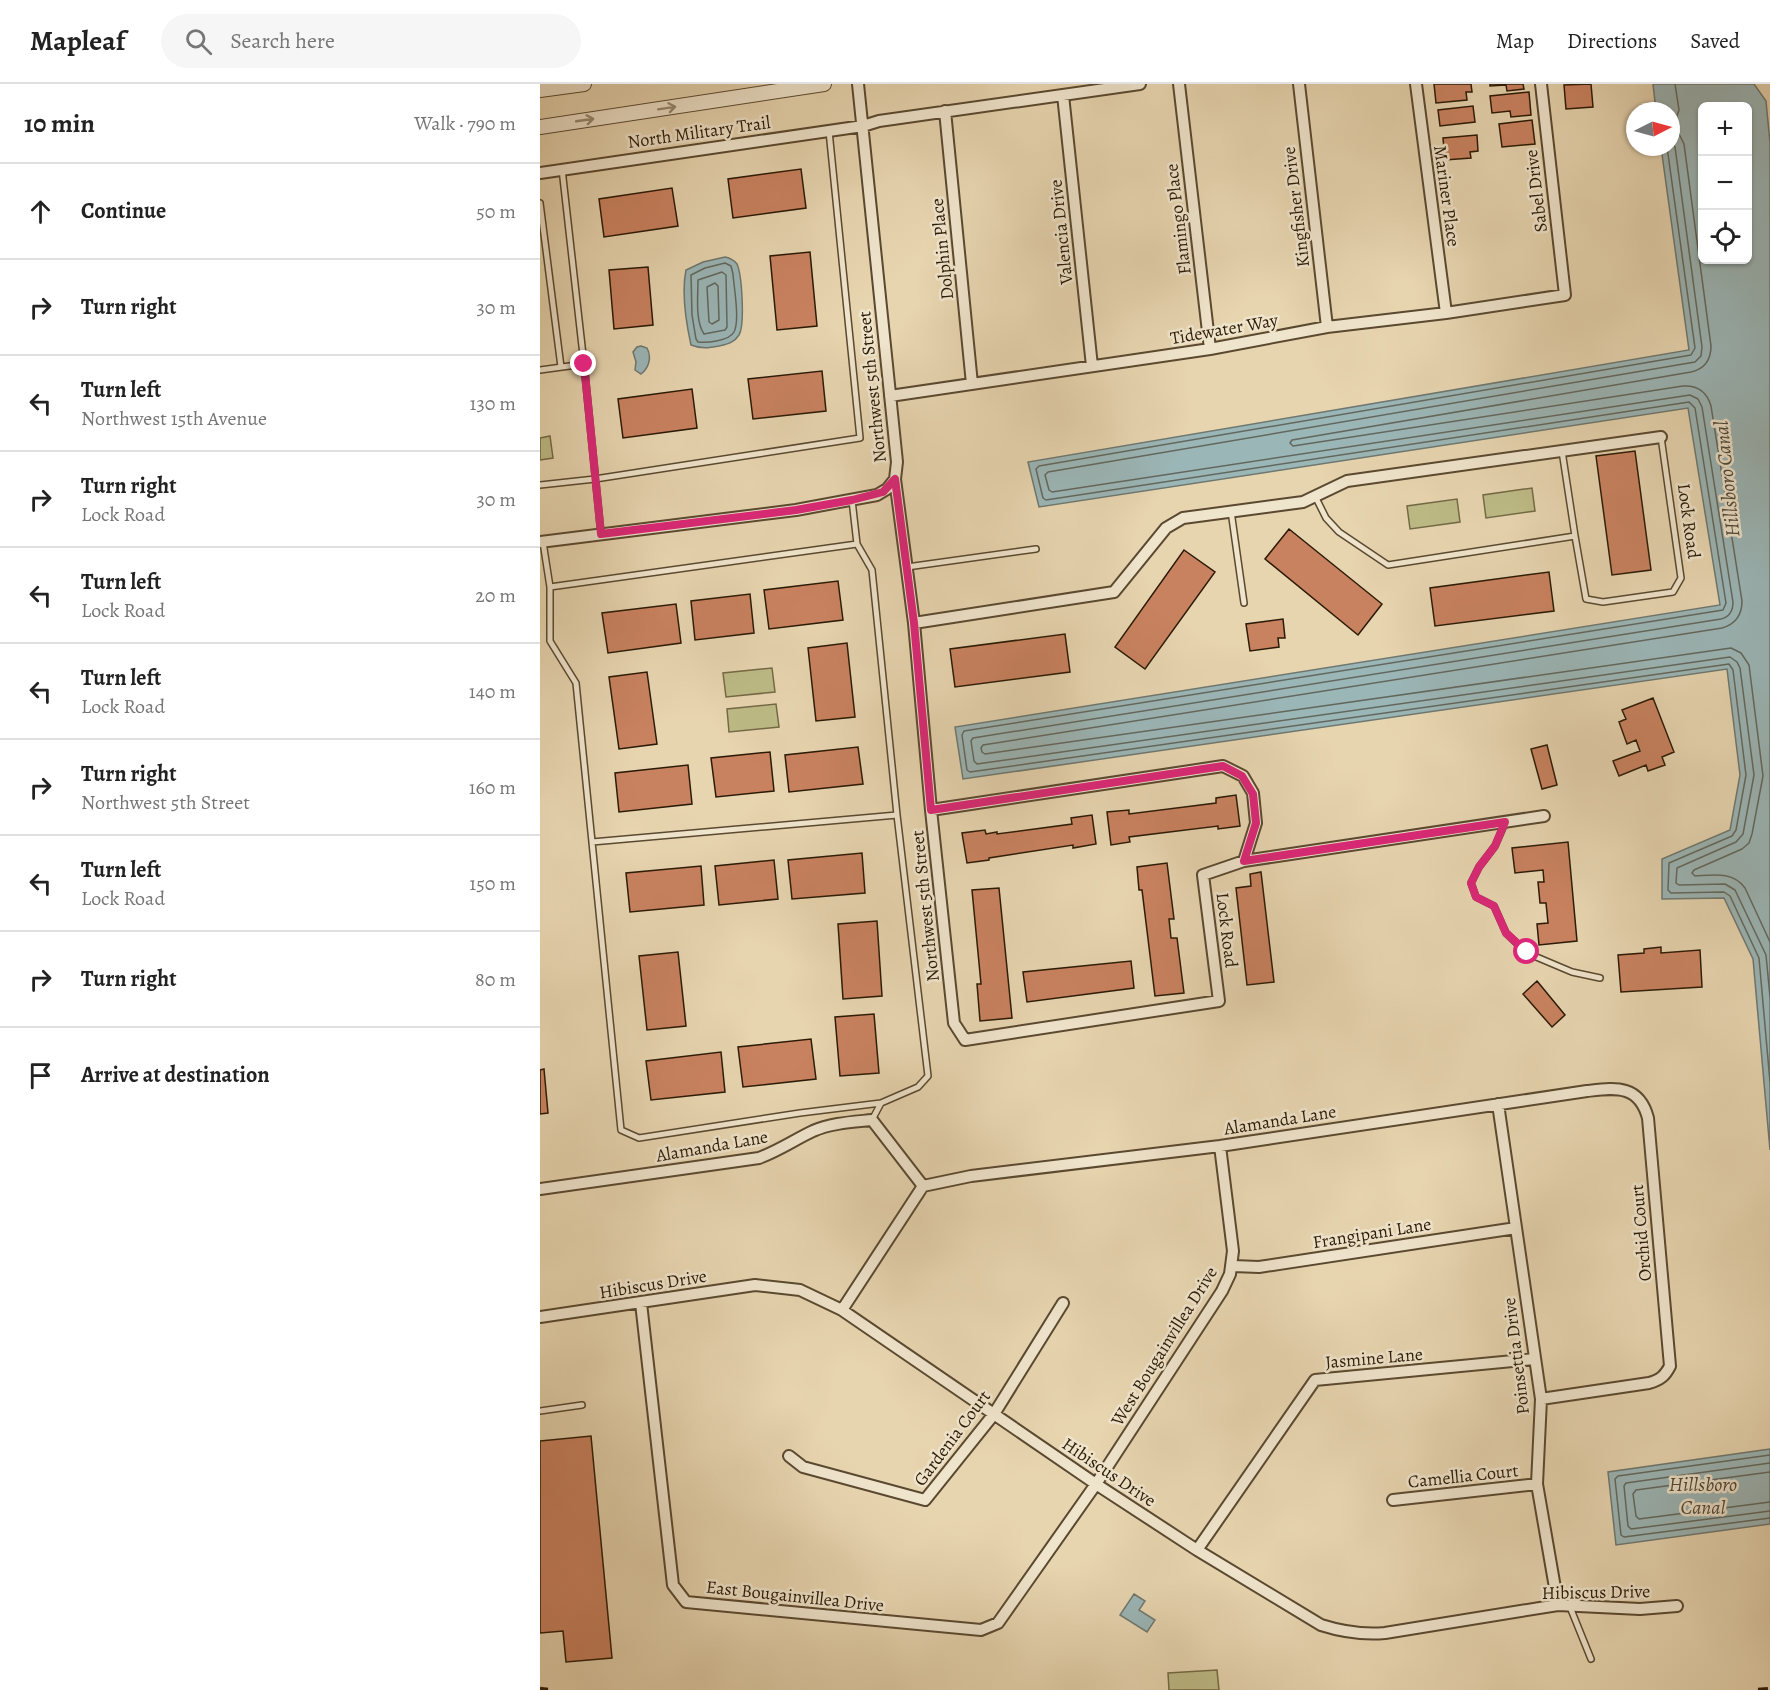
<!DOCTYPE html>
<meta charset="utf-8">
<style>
:root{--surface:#fff;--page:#f6f6f6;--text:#222;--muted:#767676;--line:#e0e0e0}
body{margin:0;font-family:Alegreya,serif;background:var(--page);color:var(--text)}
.controls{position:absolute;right:18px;top:18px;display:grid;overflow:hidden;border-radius:9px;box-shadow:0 2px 4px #0004}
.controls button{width:54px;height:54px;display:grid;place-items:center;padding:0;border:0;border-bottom:2px solid var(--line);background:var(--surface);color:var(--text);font:30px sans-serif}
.compass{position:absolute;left:1086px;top:18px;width:54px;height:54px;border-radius:50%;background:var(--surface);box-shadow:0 2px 4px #0004;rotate:84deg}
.stop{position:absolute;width:18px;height:18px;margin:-14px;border:4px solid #db2777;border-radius:50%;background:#fff}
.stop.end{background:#db2777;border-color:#fff;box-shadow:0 2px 6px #0008}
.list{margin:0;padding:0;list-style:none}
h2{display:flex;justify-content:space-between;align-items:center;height:78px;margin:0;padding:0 24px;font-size:26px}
h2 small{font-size:20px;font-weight:400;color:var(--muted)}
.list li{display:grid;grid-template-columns:39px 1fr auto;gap:18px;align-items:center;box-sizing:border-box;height:96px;padding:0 24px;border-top:2px solid var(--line)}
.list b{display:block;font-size:22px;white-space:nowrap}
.list p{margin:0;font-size:20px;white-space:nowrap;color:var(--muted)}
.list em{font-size:20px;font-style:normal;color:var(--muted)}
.icon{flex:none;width:33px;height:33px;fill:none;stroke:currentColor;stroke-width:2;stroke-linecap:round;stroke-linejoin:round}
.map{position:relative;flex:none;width:1230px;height:1606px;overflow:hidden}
header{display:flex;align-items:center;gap:36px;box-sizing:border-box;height:84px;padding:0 30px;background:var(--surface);border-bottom:2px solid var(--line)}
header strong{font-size:28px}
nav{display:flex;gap:33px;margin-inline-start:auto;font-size:21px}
.search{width:420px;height:54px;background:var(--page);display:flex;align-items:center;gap:15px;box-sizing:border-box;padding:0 21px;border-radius:33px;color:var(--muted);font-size:22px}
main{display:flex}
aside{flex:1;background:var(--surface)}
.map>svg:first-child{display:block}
.green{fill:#bdbb86;stroke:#746a46;stroke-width:1.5}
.water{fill:#9bb6b7;stroke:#6e7870;stroke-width:1.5;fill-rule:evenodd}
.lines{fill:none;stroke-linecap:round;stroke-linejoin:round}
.shore{stroke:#63685e;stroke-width:1.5}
.building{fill:#c98260;stroke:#2b1a05;stroke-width:1.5}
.service-casing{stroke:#5a4930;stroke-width:8}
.minor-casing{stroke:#5a4930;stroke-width:14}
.tertiary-casing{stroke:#5a4930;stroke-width:16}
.service{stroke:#efe4cc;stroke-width:5}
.minor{stroke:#efe4cc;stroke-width:10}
.tertiary{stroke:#efe4cc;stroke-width:14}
.rail{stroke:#2b1a05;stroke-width:4.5;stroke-dasharray:10 10;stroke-linecap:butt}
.oneway{stroke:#978972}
.route{stroke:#db2777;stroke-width:8}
.labels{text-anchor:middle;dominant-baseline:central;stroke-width:5;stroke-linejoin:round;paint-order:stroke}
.street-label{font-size:18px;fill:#2b1a05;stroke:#efe4cc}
.water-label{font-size:20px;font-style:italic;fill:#4d493a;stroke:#efe4cc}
</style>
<header>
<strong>Mapleaf</strong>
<div class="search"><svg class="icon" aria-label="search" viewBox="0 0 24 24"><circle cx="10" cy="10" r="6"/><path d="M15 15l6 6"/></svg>Search here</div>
<nav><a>Map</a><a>Directions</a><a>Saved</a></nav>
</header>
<main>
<aside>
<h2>10 min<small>Walk · 790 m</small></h2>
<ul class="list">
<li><svg class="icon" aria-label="ahead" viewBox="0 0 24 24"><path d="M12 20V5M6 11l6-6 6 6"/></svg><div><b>Continue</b></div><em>50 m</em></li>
<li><svg class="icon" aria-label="right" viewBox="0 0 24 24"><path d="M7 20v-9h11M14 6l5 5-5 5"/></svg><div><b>Turn right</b></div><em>30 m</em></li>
<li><svg class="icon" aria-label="left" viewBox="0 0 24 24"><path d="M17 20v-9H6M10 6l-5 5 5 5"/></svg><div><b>Turn left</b><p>Northwest 15th Avenue</p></div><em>130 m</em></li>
<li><svg class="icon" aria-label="right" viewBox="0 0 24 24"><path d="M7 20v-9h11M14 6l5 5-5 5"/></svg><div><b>Turn right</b><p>Lock Road</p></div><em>30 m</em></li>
<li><svg class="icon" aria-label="left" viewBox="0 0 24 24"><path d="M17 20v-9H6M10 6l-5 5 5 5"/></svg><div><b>Turn left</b><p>Lock Road</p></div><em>20 m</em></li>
<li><svg class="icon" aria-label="left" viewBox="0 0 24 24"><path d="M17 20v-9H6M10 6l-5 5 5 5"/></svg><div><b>Turn left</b><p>Lock Road</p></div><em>140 m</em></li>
<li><svg class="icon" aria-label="right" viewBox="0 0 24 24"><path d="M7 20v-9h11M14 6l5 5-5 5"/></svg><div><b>Turn right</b><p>Northwest 5th Street</p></div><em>160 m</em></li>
<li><svg class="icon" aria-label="left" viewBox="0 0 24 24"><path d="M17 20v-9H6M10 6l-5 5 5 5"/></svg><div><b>Turn left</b><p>Lock Road</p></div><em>150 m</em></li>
<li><svg class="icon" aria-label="right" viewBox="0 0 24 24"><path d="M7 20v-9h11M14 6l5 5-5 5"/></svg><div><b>Turn right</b></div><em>80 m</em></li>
<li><svg class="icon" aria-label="arrive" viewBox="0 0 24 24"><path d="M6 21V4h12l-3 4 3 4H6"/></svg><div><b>Arrive at destination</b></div></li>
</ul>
</aside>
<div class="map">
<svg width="1230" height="1606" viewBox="0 0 1230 1606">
<rect width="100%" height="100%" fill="#e7d5b0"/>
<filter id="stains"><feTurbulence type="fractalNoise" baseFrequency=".00333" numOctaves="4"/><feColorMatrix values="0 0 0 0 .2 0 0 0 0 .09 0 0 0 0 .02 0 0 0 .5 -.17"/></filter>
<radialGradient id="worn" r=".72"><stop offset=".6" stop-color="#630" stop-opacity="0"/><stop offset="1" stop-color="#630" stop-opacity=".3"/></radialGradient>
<path class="green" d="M10 352 13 374 0 376V354Z
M992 404 995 427 946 434 943 411Z
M917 415 920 438 870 445 867 422Z
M232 584 235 608 186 613 183 589Z
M236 620 239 643 189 648 187 625Z
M677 1586 679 1606H629L628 1589Z"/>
<path class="water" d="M1113 0H1214L1226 17 1230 59V1066L1213 875 1184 814 1122 815V775L1190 746 1200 691 1187 585 423 695 415 643 1180 521 1148 324 499 423 488 378 1149 266 1121 63H1131V27H1116ZM1208 22V176H1162V22Z
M185 173C190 174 194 176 197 180 202 191 205 241 199 251 194 259 187 260 179 262 169 264 161 265 151 261 146 238 141 210 146 186L163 178Z
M101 262 107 264C112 273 109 284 101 290L95 286 96 278 93 268 97 263Z
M1230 1365V1440L1076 1461 1068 1388Z
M594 1510 605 1517 599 1526 615 1536 607 1548 580 1531Z"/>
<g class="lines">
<path class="shore" d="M1135 0 1139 26 1133 43 1140 52 1144 60 1171 262C1171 276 1164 285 1151 288L752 356 750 359 753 362 1143 302C1158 301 1167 308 1171 322L1202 517C1202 531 1196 540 1182 544L443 661 441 664 442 668 445 670 1191 564 1201 569 1209 581 1223 692 1212 750 1209 759 1202 765 1154 786 1152 789 1155 792C1173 791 1193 787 1205 804L1230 858
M1131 54 1135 63 1162 263 1161 272 1155 278 508 388 505 391 509 406 512 408 1150 311 1158 315 1162 323 1193 518C1193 527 1189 533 1181 535L433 654 431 657 434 677 437 680 1190 573 1197 578 1200 584 1214 691 1203 750 1196 758 1137 784 1136 799 1139 801 1185 800 1195 806 1226 871 1230 913
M1127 63 1155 264 1151 271 499 382 496 385 503 414 506 416 1149 318 1155 324 1186 519 1183 526 424 647 422 651 427 686 430 688 1189 580 1193 586 1206 691 1196 746 1192 752 1129 779 1128 806 1131 809 1184 808 1190 812 1219 874 1230 998
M185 179 191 182 193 190C194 204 200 236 194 248 189 257 167 259 158 258L156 255 152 231 151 191 165 184Z
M182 188 186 191 187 243 185 246 164 250C155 237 158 212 158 196Z
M175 199 178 202 179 236 172 240 169 238 167 203Z
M1230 1371 1078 1392 1075 1395 1081 1451 1084 1453 1230 1434
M1230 1379 1086 1399 1084 1402 1088 1442 1091 1445 1230 1427
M1230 1388 1096 1406 1093 1410 1096 1432 1099 1435 1230 1418"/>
</g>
<path class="building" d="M894 0H931L932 8H926L927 16 896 19Z
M950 0H983L984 5 967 7 966 1 950 2Z
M1051 0 1053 23 1026 25 1024 1Z
M989 8 991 31 971 33 970 27 952 29 950 12Z
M933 22 935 38 900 42 898 26Z
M992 36 995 60 962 63 959 40Z
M937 51 938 67 930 68 931 74 905 76 903 54Z
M261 85 266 124 193 134 188 95Z
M132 104 138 142 64 153 59 115Z
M270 168 277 242 237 246 230 172Z
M108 183 113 241 74 245 69 186Z
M282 287 286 327 213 335 208 295Z
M152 305 157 344 83 354 78 315Z
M1095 367 1111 486 1072 491 1056 372Z
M749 445 842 520 818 551 725 475Z
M644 466 675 488 605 585 575 563Z
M1009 488 1014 527 895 542 890 504Z
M298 497 303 536 229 545 224 506Z
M210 510 214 549 155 556 151 517Z
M136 520 141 559 68 569 62 529Z
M743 535 745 554H738L739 563 710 567 706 540Z
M525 550 530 588 415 603 410 565Z
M307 559 315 633 276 637 268 564Z
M107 588 117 660 79 665 69 593Z
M1113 614 1134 668 1122 673 1125 681 1108 687 1106 681 1079 692 1073 677 1100 667 1096 656 1087 660 1079 638 1086 635 1082 626Z
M1007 661 1017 701 1002 705 991 665Z
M318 663 323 700 249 708 245 671Z
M230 668 234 707 176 713 171 674Z
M148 681 152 720 79 728 75 689Z
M696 711 700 742 678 745V742L589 753 590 758 571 761 567 728 589 726V730L676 719V714Z
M552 731 556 760 533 764V761L449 774V776L427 779 422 749 445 746 446 750 457 748V750L532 740 531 734Z
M1028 758 1037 857 999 861 997 840 1008 839 1006 819H1000L998 798H1004L1003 786 975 789 972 764Z
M322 769 325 809 252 815 248 776Z
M234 776 238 815 179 821 175 782Z
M627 779 634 835H629L631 854H637L644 909 615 912 602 806H599L597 783Z
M161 782 164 821 90 828 86 789Z
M721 788 734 898 707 901 696 804 711 802 710 790Z
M459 804 472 934 440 937 437 900H441L432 806Z
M337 837 342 912 303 915 298 840Z
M1121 863V869L1160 866 1162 903 1081 908 1078 871 1104 869V865Z
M138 868 146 942 107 946 99 872Z
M591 877 594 904 487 918 483 888Z
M997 897 1025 931 1012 943 983 910Z
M334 930 339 989 300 992 295 933Z
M271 955 276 995 203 1003 198 963Z
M181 968 185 1008 111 1016 106 977Z
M4 985 8 1029 0 1030V986Z
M51 1352 72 1574 26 1578 23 1547 0 1549V1357Z"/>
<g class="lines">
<g class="service-casing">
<path id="service" d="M22 85 44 280
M0 119 21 283
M0 286 44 280 61 450
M0 401 55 395 320 354 289 47
M775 412 786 434 799 448 848 481 1035 452 1022 367
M691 427 704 519
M1035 452 1046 515 1063 518 1133 508 1141 494 1121 353
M3 458 10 503 317 460 312 416
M367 483 496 465
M10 503V557L36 599 52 758 357 731 332 486 317 460
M965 739 955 762 939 783 931 799 936 813 954 822 966 849 987 869 1032 888 1060 894
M52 758 81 1046 99 1054 260 1029 341 1019
M332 1036 341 1019 378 1003 388 992 357 731
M0 1327 42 1321
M1030 1523 1051 1575"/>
</g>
<g class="minor-casing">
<path id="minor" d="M318 0 357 378 355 395 374 539 391 726 414 939 425 956 679 917 663 791 704 777 716 739 713 709 703 692 683 682 391 726
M639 0 670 265
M759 0 787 243
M876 0 906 229
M523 11 552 282
M405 27 432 300
M0 89 323 42 339 37 600 0
M350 312 670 265 787 243 906 229 1025 211 1001 0
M0 458 256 426 337 411 347 405 355 395
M374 539 574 508 626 444 643 434 763 418 807 397 1121 353
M704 777 1004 732
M958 1020 1001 1315 997 1400 1018 1521
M0 1105 219 1074C240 1066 254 1056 273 1047 291 1039 313 1038 332 1036L383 1102
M693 1182 719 1183 976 1144
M101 1219 133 1501 146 1518 441 1546 458 1539 556 1400 682 1207 690 1190 693 1167 680 1062
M302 1226 383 1102 431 1092 680 1062 1047 1007C1075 1004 1099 1000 1108 1034L1130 1282C1125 1292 1120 1296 1109 1299L1001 1315
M0 1233 215 1201 260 1206 302 1226 556 1400 657 1466 781 1541C803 1548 822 1551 845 1549L1018 1521 1100 1525 1137 1522
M249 1372 263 1383 385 1416 454 1330 523 1219
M853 1416 997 1400
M657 1466 775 1296 994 1275"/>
</g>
<g class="tertiary-casing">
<path id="tertiary" d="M0 6 44 0
M0 43 284 0"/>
</g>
<use href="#service" class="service"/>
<use href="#minor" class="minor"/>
<use href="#tertiary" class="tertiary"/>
<path class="rail" d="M0 1605 8 1606
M1218 1606 1230 1605"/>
</g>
<defs><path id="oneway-shaft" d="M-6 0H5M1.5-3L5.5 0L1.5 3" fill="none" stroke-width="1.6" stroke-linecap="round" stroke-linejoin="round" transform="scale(1.5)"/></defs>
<g class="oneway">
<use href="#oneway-shaft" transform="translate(127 24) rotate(-9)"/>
<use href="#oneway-shaft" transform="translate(45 36) rotate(-8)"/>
</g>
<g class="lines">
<path class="route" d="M44 280 61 450 256 426 312 416 343 408 355 395 374 539 391 726 683 682 702 692 713 710 716 739 704 777 965 738 955 762 939 783 931 799 936 813 954 822 966 849 987 868"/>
</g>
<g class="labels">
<g class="street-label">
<text transform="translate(159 48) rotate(-8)">North Military Trail</text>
<text transform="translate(996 107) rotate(-97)">Sabel Drive</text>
<text transform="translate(907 112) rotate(82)">Mariner Place</text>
<text transform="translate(756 123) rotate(-97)">Kingfisher Drive</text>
<text transform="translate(638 135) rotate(-97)">Flamingo Place</text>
<text transform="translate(521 148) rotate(-96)">Valencia Drive</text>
<text transform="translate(402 165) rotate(-96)">Dolphin Place</text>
<text transform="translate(684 245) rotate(-10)">Tidewater Way</text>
<text transform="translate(332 303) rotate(-96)">Northwest 5th Street</text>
<text transform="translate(1149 437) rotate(82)">Lock Road</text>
<text transform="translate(385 822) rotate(-96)">Northwest 5th Street</text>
<text transform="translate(687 846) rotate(83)">Lock Road</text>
<text transform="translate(740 1036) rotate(-9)">Alamanda Lane</text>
<text transform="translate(172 1062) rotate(-10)">Alamanda Lane</text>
<text transform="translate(832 1149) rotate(-9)">Frangipani Lane</text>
<text transform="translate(1101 1149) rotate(-95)">Orchid Court</text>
<text transform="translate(113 1200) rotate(-9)">Hibiscus Drive</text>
<text transform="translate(624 1262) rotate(-58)">West Bougainvillea Drive</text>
<text transform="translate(976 1272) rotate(-97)">Poinsettia Drive</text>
<text transform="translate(834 1274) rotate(-5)">Jasmine Lane</text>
<text transform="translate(412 1354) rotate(-53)">Gardenia Court</text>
<text transform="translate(569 1388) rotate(34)">Hibiscus Drive</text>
<text transform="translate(923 1392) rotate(-6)">Camellia Court</text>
<text transform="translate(1056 1508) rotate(-1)">Hibiscus Drive</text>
<text transform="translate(255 1512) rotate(6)">East Bougainvillea Drive</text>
</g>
<g class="water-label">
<text transform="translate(1187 395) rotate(-96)">Hillsboro Canal</text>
<text x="1163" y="1400">Hillsboro<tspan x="1163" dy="23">Canal</tspan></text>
</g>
</g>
<rect width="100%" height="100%" filter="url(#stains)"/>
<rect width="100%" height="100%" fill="url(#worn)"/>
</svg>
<div class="controls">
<button>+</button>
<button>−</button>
<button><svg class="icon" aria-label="locate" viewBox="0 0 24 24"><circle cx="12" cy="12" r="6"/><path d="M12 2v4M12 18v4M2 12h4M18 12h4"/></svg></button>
</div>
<svg class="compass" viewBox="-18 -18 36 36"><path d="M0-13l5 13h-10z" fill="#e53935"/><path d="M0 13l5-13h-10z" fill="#767676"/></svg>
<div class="stop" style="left:987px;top:868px"></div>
<div class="stop end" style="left:44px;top:280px"></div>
</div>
</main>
